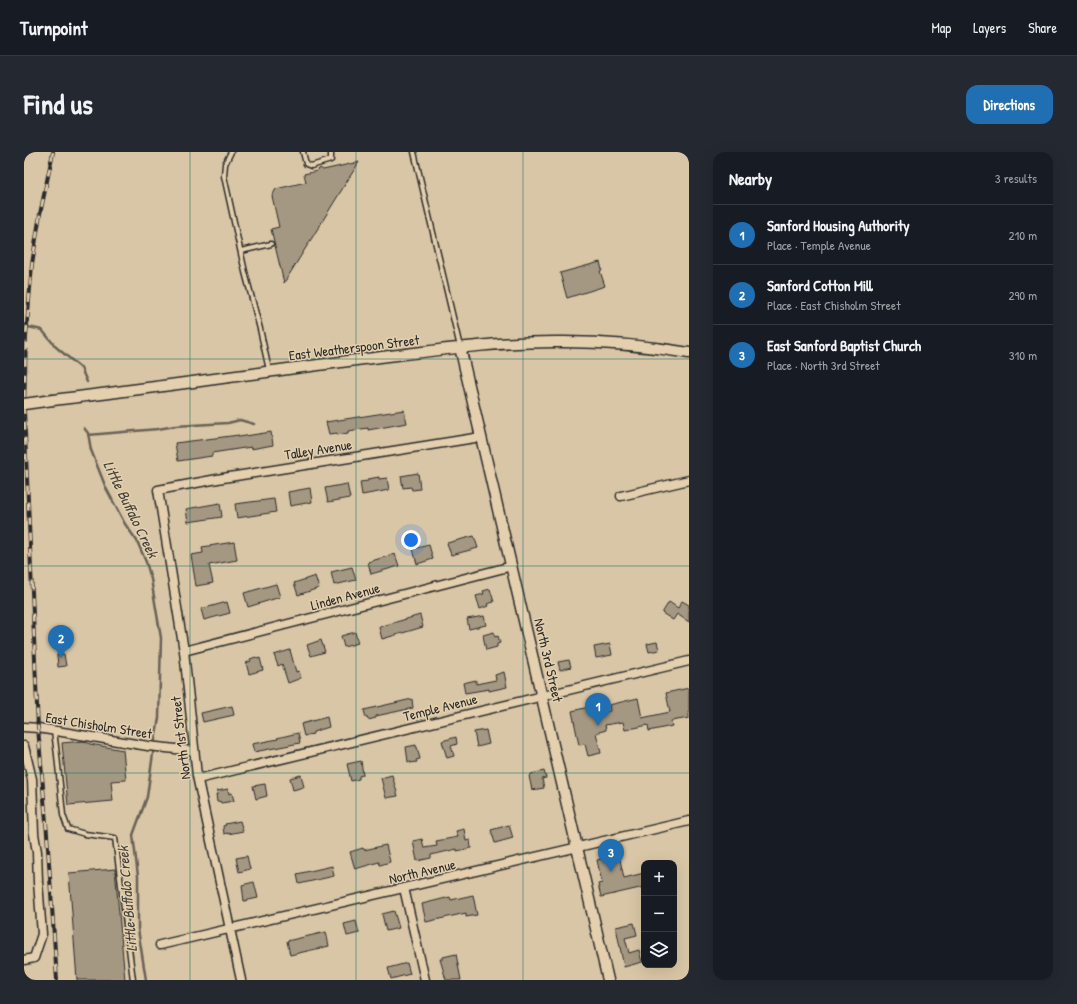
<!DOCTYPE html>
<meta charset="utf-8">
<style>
:root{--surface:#171b24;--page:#242831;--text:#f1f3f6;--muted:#9ea1a6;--line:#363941;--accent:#1f6fb2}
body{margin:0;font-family:"Patrick Hand",sans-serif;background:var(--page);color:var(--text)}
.controls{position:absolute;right:12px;bottom:12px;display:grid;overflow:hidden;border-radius:8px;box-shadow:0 4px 16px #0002}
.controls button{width:36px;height:36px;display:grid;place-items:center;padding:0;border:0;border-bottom:1px solid var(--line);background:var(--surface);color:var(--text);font:20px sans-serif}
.you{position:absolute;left:387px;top:388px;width:14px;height:14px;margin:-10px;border:3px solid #fff;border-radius:50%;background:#1a73e8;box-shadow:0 0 0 6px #1a73e833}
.badge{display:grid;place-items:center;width:26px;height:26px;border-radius:50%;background:var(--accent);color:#fff;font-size:13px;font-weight:700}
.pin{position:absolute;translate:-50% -33px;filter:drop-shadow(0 1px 2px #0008)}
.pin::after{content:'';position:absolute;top:21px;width:14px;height:12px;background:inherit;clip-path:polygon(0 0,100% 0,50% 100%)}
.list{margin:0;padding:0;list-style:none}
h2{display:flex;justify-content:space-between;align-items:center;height:52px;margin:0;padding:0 16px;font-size:17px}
h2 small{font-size:13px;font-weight:400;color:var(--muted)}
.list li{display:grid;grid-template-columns:26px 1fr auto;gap:12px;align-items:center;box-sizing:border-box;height:60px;padding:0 16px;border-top:1px solid var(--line)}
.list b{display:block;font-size:15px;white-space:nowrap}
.list p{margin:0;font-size:13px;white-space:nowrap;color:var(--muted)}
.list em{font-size:13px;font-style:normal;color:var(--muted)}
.icon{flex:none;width:22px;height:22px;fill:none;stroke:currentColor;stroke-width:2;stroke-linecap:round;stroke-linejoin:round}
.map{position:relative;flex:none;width:665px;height:828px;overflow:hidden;border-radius:12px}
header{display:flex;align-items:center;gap:24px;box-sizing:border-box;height:56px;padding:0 20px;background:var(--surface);border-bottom:1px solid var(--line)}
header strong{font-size:19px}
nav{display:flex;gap:22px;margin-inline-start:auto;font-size:14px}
.intro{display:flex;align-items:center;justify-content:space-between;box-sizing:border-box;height:96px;padding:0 24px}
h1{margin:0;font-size:28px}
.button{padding:10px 18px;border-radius:12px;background:var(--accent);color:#fff;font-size:14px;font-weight:700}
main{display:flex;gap:24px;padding:0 24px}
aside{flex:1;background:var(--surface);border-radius:12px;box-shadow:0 4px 16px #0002}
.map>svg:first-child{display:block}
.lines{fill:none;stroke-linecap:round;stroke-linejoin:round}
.stream{stroke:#696257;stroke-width:2.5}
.building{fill:#a59882;stroke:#2b2b2b}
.service-casing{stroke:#2b2b2b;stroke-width:7}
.minor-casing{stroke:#2b2b2b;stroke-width:11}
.tertiary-casing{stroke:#2b2b2b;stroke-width:13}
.service{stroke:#e4d0ae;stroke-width:4}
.minor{stroke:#e4d0ae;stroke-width:8}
.tertiary{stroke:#e4d0ae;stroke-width:10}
.rail-casing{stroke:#2b2b2b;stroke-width:4}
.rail{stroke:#e4d0ae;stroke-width:2.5;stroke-dasharray:8;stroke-linecap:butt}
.tertiary-bridge-casing{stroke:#2b2b2b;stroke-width:13;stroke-linecap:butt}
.tertiary-bridge{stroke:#e4d0ae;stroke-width:10}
.grid{fill:none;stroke:#0f766e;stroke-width:1;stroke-opacity:0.55}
.labels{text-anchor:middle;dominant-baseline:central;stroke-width:3;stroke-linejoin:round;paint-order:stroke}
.street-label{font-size:14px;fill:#2b2b2b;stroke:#e4d0ae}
.water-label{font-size:15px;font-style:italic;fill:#45423d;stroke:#e4d0ae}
</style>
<header>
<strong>Turnpoint</strong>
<nav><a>Map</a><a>Layers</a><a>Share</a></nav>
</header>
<div class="intro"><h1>Find us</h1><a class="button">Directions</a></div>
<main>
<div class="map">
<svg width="665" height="828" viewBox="0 0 665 828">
<rect width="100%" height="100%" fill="#d9c6a6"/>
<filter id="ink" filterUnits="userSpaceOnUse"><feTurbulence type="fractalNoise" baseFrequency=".025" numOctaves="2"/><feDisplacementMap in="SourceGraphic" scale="8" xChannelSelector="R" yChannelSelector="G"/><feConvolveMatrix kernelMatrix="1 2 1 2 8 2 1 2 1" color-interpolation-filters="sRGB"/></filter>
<g filter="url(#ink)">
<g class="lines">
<path class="stream" d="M0 174 18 178 32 195 57 216 63 230
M60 276 64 281 67 298 82 336 101 372 113 389 122 410 127 427 137 486 135 566 131 587 123 645 109 683 114 724V777L122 828
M64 283 134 277 151 274 204 271 216 268 230 272"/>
</g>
<path class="building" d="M335 10 260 131 247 77 255 75 248 44 252 37 282 30 280 22 293 19 296 16 299 18Z
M576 110 578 118 576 119 581 134 543 146 536 121Z
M380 258 383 271 344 278V276L324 279V281L313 283V281L305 282 302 270Z
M247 280 249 293 227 297V295L188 301V304L154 309 151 291 215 283V285Z
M394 321 396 337 388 338 387 335 379 336 377 324Z
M355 325V327L363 326 365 338 338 343 336 330 344 329V327Z
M323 332 326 346 304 350 301 336Z
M286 336 288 350 266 354 264 340Z
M250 347 252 360 213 366 211 352Z
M196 351 198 365 164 370 162 357Z
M450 384 454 396 427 403 423 391Z
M210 390 213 408 185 413 189 431 172 434 167 403 179 401 178 395Z
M405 393 409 407 393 412 389 397Z
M371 402 375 414 347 422 344 410Z
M328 415 332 428 310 433 307 420Z
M291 424 295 436 274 443 270 431Z
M252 432 256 445 224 455 220 441Z
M466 437 470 450 463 452 464 454 456 457 452 444 460 442 459 439Z
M658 449 665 453V470L653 462 649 468 638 461 645 450 654 456Z
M203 450 206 461 180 468 177 457Z
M396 463 399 475 358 487 355 475Z
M460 464 462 473 445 477 443 467Z
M331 480 334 491 320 495 317 484Z
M470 480 471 485 474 484 476 491 473 492V495L462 498 459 483Z
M297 488 301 500 287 504 283 493Z
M633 490 635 498 625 500 623 492Z
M586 492 588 503 572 506 570 495Z
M266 498 272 520 275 519 277 526 264 531 258 512 254 514 250 503Z
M40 502 42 514 34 515 33 503Z
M232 505 233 507 236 506 239 518 225 522 222 511 227 509 226 507Z
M545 508 547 515 536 518 534 510Z
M480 520 483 535 465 539V537L441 541 439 531 452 528V532L472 528 471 523Z
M665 536V566L647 569 648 574 625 579 624 573 601 578 599 570 581 573 582 578 572 581 577 601 564 604 561 592 555 593 548 559 565 555 567 563 586 559 585 553 614 546 618 566 646 560 642 541Z
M388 547 389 556 352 564V566L344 568V566H342L340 558Z
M208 554 210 563 179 570 177 561Z
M303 565 305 575 289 580V582L280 584 277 572Z
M462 578 465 592 453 595 450 580Z
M274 581 276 591 230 600 228 592 254 587 253 586Z
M432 585 433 592 427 594 430 604 423 606 418 589Z
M60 589 66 592 99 598 102 628 87 629 89 649 44 653 38 591Z
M392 593V595H393L396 607 392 608 393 610 386 611V609L384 610 382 595Z
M337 609 339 623 335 624V627L327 629 323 612Z
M520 619 522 626 518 627 520 636 508 638 505 624 507 623V622Z
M277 623 280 635 269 638 266 626Z
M368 623 374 644 362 646 357 626Z
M241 632 243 644 232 647 229 634Z
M204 637 205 642 208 641 210 649 197 651 196 649 193 650 192 642H194L193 639Z
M216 669 219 679 204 682V681L200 682 199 674 202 673 201 672Z
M485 673 489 686 471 691 467 678Z
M440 677 442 689 446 688 447 696 433 699V697L407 703V706L393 709 389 689 398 687 400 696 413 694 412 689 434 685 432 679Z
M362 693 366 710 356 713 355 710 331 717 326 700 339 696 340 698Z
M589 701 590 704 595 703 600 726 620 721V735L577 745 574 732 578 731 573 708 577 707 576 705Z
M223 704 226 717 215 720 212 706Z
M308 714 310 724 275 732 273 722Z
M91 717 101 828H53L45 721Z
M230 730 234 746 220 749 218 733Z
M449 743 453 763 442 765V761L402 770 398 752 426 745 427 748Z
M370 759 375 776 362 779 358 762Z
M332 769 335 781 323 784 320 772Z
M610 771 613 783 601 786 605 801 615 798 618 810 600 815 592 775Z
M302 780 305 794 266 803 263 789Z
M432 802 437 828H422L416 807H419V805Z
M383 811 386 822 367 827 364 816Z"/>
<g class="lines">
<g class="service-casing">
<path id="service" d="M207 0 201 12 200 24 221 120 236 177 245 218
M279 0 282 12 287 14 307 8V0
M390 0 436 195
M217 99 247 92
M30 579 33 603 39 663 44 677 61 682 91 686 109 828"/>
</g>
<g class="minor-casing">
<path id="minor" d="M597 344 665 328
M160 499 488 414
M0 575 14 576 124 594 170 599
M0 594 8 627 10 682 13 700 14 730 18 782 10 806 0 808
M174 627 665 509
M380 736 401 828
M136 793 665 669
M217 828 173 624 160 499 134 338 199 326 457 285"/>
</g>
<g class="tertiary-casing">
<path id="tertiary" d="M436 195 584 828
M29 248C131 236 231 221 332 208 401 200 471 189 540 190 582 190 624 194 665 201"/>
</g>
<use href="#service" class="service"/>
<use href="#minor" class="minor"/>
<use href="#tertiary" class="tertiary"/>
<g class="rail-casing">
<path id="rail" d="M29 0 16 62 8 112 2 185 0 258 14 576 23 682 33 828"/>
</g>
<use href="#rail" class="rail"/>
<g class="tertiary-bridge-casing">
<path id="tertiary-bridge" d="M0 252 29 248"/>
</g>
<use href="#tertiary-bridge" class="tertiary-bridge"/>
</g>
</g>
<path class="grid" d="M166 0V828M332 0V828M499 0V828M0 207H665M0 414H665M0 621H665"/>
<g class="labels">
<g class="street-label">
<text transform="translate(330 195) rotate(-7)">East Weatherspoon Street</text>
<text transform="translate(294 297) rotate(-9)">Talley Avenue</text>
<text transform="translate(321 444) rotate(-15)">Linden Avenue</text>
<text transform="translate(525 508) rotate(77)">North 3rd Street</text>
<text transform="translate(416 555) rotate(-14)">Temple Avenue</text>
<text transform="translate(75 573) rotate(9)">East Chisholm Street</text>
<text transform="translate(156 586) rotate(-97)">North 1st Street</text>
<text transform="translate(398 719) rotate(-13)">North Avenue</text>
</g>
<g class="water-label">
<text transform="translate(107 357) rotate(64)">Little Buffalo Creek</text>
<text transform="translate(103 747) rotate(-95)">Little Buffalo Creek</text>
</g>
</g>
</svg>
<div class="controls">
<button>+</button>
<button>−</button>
<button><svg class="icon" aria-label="layers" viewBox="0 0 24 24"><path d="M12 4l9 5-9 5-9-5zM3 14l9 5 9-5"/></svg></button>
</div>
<div class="you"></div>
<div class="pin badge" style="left:574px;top:574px">1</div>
<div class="pin badge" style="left:37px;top:506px">2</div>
<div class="pin badge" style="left:587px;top:720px">3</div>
</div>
<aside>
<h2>Nearby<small>3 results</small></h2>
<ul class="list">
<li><span class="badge">1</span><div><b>Sanford Housing Authority</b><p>Place · Temple Avenue</p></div><em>210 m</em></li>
<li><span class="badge">2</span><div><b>Sanford Cotton Mill</b><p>Place · East Chisholm Street</p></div><em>290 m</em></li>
<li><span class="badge">3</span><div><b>East Sanford Baptist Church</b><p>Place · North 3rd Street</p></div><em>310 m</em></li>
</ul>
</aside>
</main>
